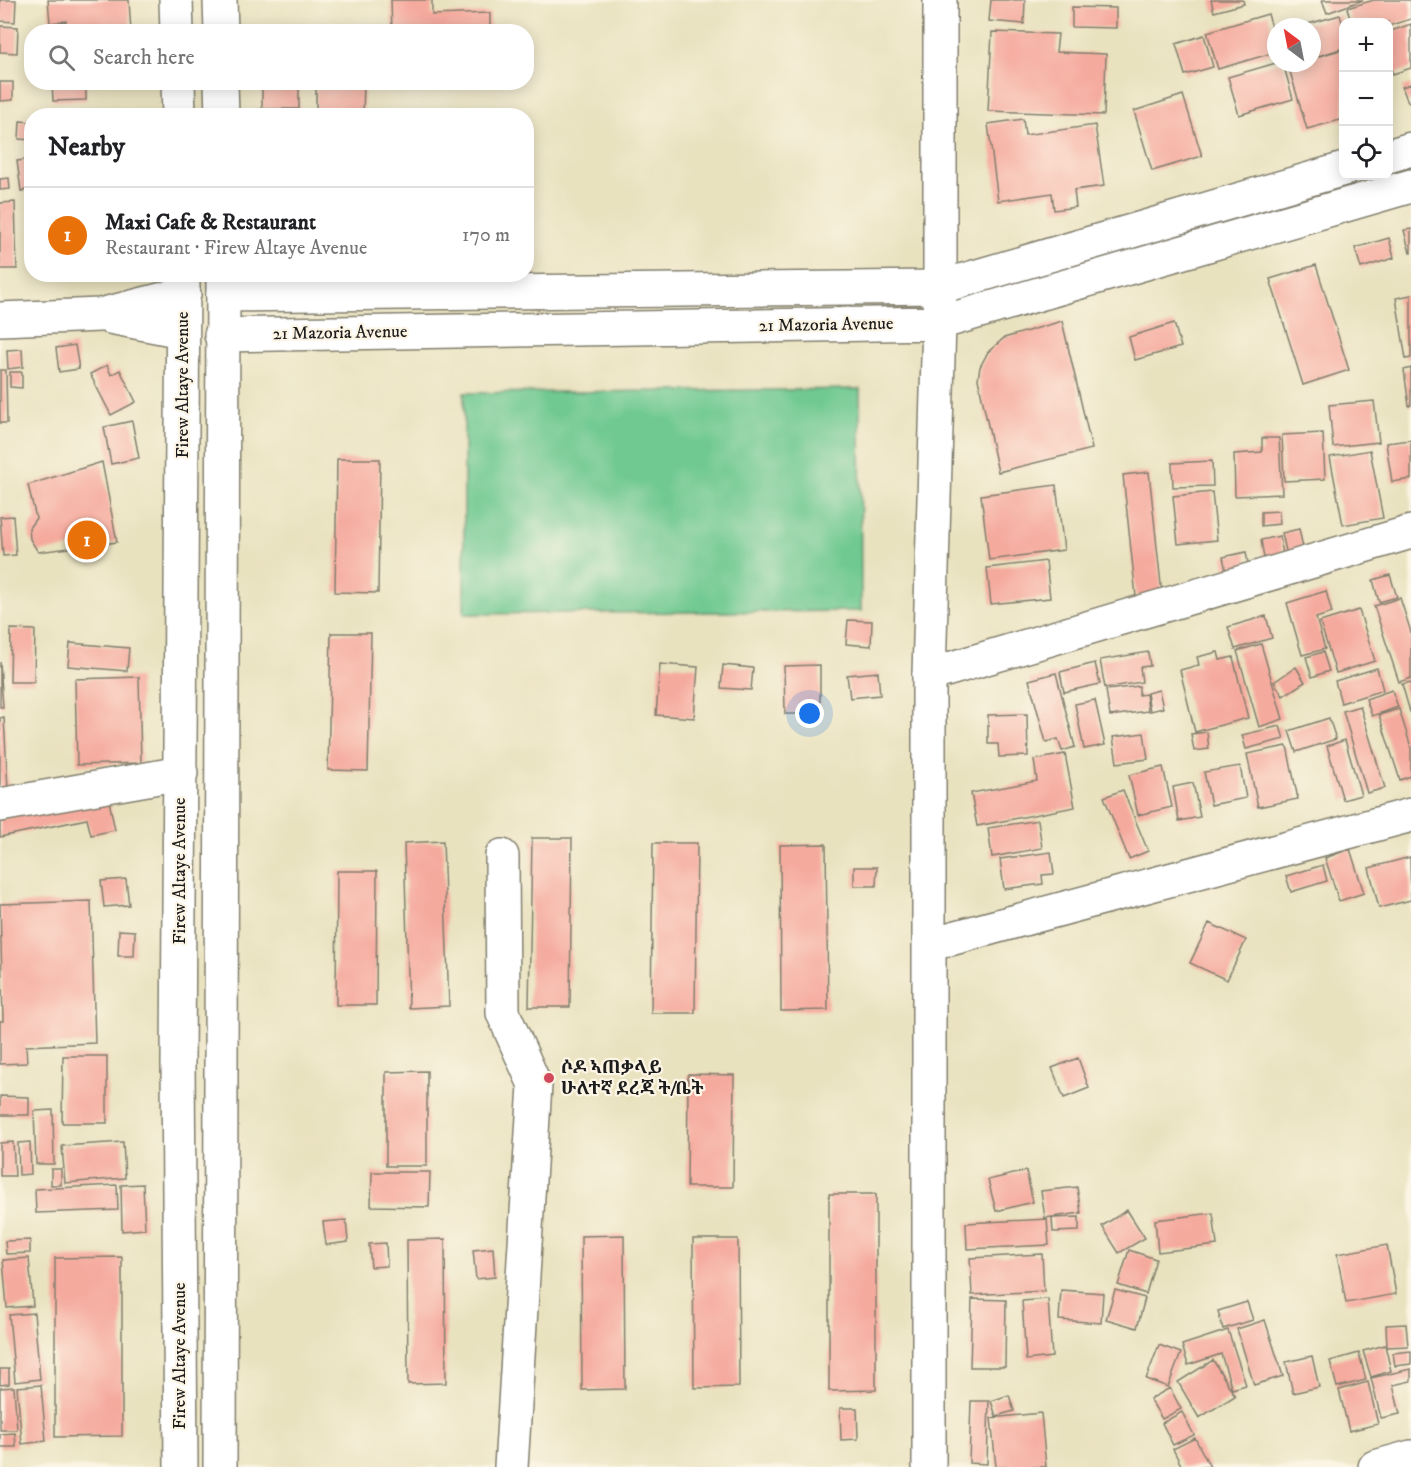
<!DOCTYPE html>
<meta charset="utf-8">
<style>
:root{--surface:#fff;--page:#f2f2f2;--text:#202124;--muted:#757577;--line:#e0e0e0;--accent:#b45309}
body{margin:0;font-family:"IM FELL DW Pica","Noto Serif Ethiopic",serif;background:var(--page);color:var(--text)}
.controls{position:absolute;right:18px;top:18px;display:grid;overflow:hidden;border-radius:12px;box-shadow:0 3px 15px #0003}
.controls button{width:54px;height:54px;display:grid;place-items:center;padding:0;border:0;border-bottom:2px solid var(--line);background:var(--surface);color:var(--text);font:30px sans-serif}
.compass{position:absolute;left:1267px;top:18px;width:54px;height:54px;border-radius:50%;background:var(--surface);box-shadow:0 3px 15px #0003;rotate:328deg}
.you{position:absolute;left:810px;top:714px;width:21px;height:21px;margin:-15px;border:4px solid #fff;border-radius:50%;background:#1a73e8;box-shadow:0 0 0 9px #1a73e833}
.badge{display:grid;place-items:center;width:39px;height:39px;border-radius:50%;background:var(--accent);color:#fff;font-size:20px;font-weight:700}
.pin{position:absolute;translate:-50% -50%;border:3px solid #fff;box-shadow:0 2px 6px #0006}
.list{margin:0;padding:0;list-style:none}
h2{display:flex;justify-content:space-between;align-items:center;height:78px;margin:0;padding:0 24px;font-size:26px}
h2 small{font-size:20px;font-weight:400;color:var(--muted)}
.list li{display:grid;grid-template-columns:39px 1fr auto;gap:18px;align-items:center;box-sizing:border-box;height:96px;padding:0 24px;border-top:2px solid var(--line)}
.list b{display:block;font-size:22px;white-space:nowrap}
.list p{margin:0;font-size:20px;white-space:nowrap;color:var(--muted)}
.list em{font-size:20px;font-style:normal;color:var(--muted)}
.icon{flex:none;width:33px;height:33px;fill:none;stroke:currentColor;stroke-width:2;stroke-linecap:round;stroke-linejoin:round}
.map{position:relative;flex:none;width:1411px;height:1467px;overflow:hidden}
.search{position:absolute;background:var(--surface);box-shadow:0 3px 15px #0003;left:24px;top:24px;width:510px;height:66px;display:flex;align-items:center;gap:15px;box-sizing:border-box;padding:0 21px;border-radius:24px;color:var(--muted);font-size:22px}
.panel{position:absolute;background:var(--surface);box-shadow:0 3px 15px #0003;left:24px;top:108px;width:510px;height:174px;border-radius:24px}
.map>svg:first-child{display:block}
.green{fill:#6fc991;stroke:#467256;stroke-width:1.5}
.building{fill:#f5aa9e}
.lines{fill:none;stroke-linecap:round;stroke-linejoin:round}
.minor-casing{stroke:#827f6e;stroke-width:36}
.major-casing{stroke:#827f6e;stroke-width:36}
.highway-casing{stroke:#827f6e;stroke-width:36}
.minor{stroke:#fff;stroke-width:33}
.major{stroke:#fff;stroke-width:33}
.highway{stroke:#fff;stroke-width:33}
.poi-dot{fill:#d1495b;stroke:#fcf5e5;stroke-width:2}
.labels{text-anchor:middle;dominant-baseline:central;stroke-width:4.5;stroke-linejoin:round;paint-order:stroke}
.street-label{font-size:18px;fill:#1c1c1c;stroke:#fcf5e5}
.poi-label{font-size:18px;font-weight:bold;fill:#1c1c1c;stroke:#fcf5e5;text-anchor:start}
</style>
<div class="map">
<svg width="1411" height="1467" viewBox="0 0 1411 1467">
<rect width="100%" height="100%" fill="#fcf5e5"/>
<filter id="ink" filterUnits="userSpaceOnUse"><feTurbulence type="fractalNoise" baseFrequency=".0167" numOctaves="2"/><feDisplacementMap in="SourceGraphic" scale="12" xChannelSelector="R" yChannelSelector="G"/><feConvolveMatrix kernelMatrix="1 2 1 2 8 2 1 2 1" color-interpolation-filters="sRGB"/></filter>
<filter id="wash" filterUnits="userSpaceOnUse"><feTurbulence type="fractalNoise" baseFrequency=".008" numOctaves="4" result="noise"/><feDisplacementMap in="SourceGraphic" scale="24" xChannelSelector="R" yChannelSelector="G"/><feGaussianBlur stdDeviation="1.35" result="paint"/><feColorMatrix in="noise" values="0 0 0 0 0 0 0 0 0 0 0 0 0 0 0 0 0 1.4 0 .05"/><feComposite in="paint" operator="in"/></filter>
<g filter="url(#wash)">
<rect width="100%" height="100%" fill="#e9e2bf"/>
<path class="green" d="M860 389 861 611 464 614V393Z"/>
<g id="blocks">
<path class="building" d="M0 0H16L15 22 0 21Z
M48 0H129L131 32H67L66 21 50 23Z
M391 0H432V15L490 13V32H392Z
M991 0H1025L1024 24 989 21Z
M1211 0H1243L1244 4 1214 12Z
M1322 0H1363L1327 13Z
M1374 0H1411V19L1388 26V22H1351L1347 8Z
M1072 7 1116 8V28L1072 27Z
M1268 14 1276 42V52L1218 69 1207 32Z
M1340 15 1344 29V48L1312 58V27L1301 26Z
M1411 24V68L1393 74 1388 61V32Z
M0 26 18 27 17 53 0 52Z
M992 32 1058 34 1056 52 1106 54 1104 115 988 111Z
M1204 35 1213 67 1185 75 1176 44Z
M1344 49V119L1307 129 1288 65 1312 63V58Z
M1276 63H1283L1293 99 1239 115 1228 77Z
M0 82H13V100L0 101Z
M52 82H86V100L53 101Z
M262 82H299V109H262Z
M316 82H364L363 116H316Z
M1411 84V101L1408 102 1402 87Z
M1183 95 1202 156 1152 171 1134 111Z
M1023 119 1025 135 1095 125 1104 186 1074 190 1076 207 1054 210 1052 193 998 201 988 124Z
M20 121 32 122V140L19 139Z
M32 159V189L21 191 17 161Z
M9 178 10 189 0 190V179Z
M15 202 17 269H0V203Z
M1411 229V253H1410L1404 230Z
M1389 238 1394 258 1361 268 1355 248Z
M1316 265 1349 370 1303 385 1270 279Z
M1411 295V358L1406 359 1396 298Z
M1062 321 1092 449 998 472 978 379 980 367 988 352 1004 338Z
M1174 323 1181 347 1135 360 1129 337Z
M75 345 79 369 59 372 56 348Z
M22 349 23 367 8 369 7 350Z
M107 365 111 375 120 370 136 402 111 415 90 374Z
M1411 368V405L1409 406 1404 370Z
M0 370H6L7 423H0Z
M10 372H22V388L10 387Z
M1374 401 1379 442 1333 447 1329 405Z
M132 421 139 458 111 464 104 427Z
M1323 433 1325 479 1284 481 1282 435Z
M1262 438H1279L1282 494 1235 496 1234 454 1262 452Z
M1411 440V479L1392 482 1386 443Z
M1370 450 1383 518 1343 525 1330 457Z
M337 459H380L378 593 335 592Z
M1212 461 1213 486 1173 487 1172 463Z
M102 462 117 542 38 552 30 539 29 528 36 518 28 485Z
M1149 472 1162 594 1136 597 1123 475Z
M1056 485 1064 550 989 560 981 495Z
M1212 492 1217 540 1178 544 1173 496Z
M1279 511 1280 524 1261 526V512Z
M13 516 16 555 3 556 0 517Z
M1299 529 1304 552 1287 556 1282 533Z
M1280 536 1284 561 1265 564 1261 540Z
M1246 552 1249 569 1227 575 1223 557Z
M1046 561 1050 598 991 604 987 568Z
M1390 575 1397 597 1379 602 1373 580Z
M1326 591 1332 613 1316 618 1325 649 1302 655 1287 603Z
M1400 598 1411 632V678L1399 682 1374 606Z
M1359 610 1375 661 1336 673 1320 622Z
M1266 616 1272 638 1235 649 1228 627Z
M848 620 872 621 871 646 846 644Z
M11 629 35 630 34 682H10Z
M331 633H371L368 771 328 770Z
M70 643 129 648 127 671 68 666Z
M1261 644 1283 719 1259 727 1237 651Z
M1148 652 1150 666 1140 667 1142 682 1105 688 1100 660Z
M1218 652 1220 660 1233 657 1248 718 1195 732 1180 670 1199 665 1197 657Z
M1323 652 1329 671 1312 677 1306 657Z
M0 662 3 707H0Z
M1095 663 1100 684 1064 692 1060 672Z
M660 664 698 667 694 718 656 715Z
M723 665 753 668 751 690 721 688Z
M820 665V714H785L784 666Z
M1296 667 1305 682 1283 696 1274 682Z
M1377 668 1383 690 1341 703 1335 681Z
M878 672 880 695 850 698 847 675Z
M1056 673 1075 747 1062 751 1058 739 1046 742 1029 680Z
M139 677 141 763 77 765 75 679Z
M1411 682V712H1410L1402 684Z
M1139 686V695L1146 694 1148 711 1110 716 1106 690Z
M1159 690 1163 708 1150 711 1147 693Z
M1392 690 1398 707 1372 716 1366 699Z
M1095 700 1105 745 1084 749 1075 704Z
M1360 706 1385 788 1367 793 1343 711Z
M1399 709 1411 747V776L1400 780 1379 715Z
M1027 714 1028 756 999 757 998 744H988V715Z
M4 717 8 789H0V718Z
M1329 718 1336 739 1296 752 1289 731Z
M1280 726 1284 739 1246 749 1242 735Z
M1207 732 1209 749 1194 751 1191 734Z
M1144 733 1148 759 1117 763 1113 737Z
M1345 740 1361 795 1343 800 1327 746Z
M1287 746 1298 799 1258 807 1247 754Z
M1065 754 1075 807 977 826 971 793 1037 781 1034 760Z
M1240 766 1246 798 1211 805 1204 772Z
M1163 767 1172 807 1138 815 1129 775Z
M1193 783 1200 817 1179 821 1173 787Z
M1123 790 1148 851 1129 859 1104 797Z
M108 796 115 830 91 835 87 819 0 837V819Z
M1038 820 1042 848 992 857 988 828Z
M532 838H572L570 1007H529Z
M443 841 449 1006 409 1008 404 843Z
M653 843H697L695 1013H651Z
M826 844 828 1010 781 1011 780 845Z
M1350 849 1364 893 1339 901 1325 858Z
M1051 852 1054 874 1042 875 1043 884 1004 889 1000 859Z
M1410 857 1411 900 1379 908 1369 868Z
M1323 865 1327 881 1291 892 1286 876Z
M854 867H877L876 886H854Z
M337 871H377L376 1005H336Z
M126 879 129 905 104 907 101 881Z
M91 901 95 1043 26 1046 27 1063 0 1064V1021H3L0 904Z
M1209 923 1246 940 1227 980 1190 963Z
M119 930 135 931 134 956H118Z
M63 1056H107V1123H62Z
M1078 1058 1089 1088 1064 1098 1052 1068Z
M427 1071V1166H386V1072Z
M688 1074 734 1075 733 1187H687Z
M0 1096 29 1097V1115H0Z
M53 1110 54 1164H36L34 1111Z
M13 1142 15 1176H0V1143Z
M30 1142 31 1174 19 1175 18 1143Z
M123 1142 125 1178 65 1183 62 1146Z
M51 1169H61V1185H51Z
M1026 1171 1033 1202 996 1211 988 1180Z
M372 1172H430L429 1207 371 1206Z
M143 1184 145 1229 122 1231 121 1185Z
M117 1185 118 1210 36 1213 35 1189Z
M1077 1187 1081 1213 1045 1218 1041 1191Z
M829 1194H876V1390L829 1391Z
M1127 1210 1145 1238 1119 1253 1102 1226Z
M1213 1213 1217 1245 1158 1252 1155 1220Z
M1079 1217V1231L1053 1232 1052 1218Z
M1047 1219 1049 1245 967 1249 966 1223Z
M346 1220 348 1242 326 1245 323 1222Z
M624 1235 625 1389 582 1390 581 1236Z
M445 1239 446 1383 408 1384 407 1240Z
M693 1239H738L739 1387 694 1388Z
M30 1240V1253L6 1254 5 1241Z
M386 1243 387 1266 371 1267 369 1244Z
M1387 1245 1396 1294 1346 1303 1337 1254Z
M493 1248 495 1277 476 1279 473 1250Z
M1129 1250 1156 1259 1146 1294 1118 1285Z
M1042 1254 1044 1291 972 1295 970 1258Z
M122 1257V1436L55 1437V1258Z
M29 1258 33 1306 7 1308 3 1260Z
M1061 1290 1103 1293 1101 1323 1059 1320Z
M1115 1290 1145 1298 1137 1328 1106 1319Z
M972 1299 1006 1300 1005 1367H970Z
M1048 1299 1052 1357 1026 1360 1022 1301Z
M1247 1302 1253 1320 1223 1329 1218 1311Z
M34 1313 40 1379 15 1382 9 1315Z
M1265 1320 1283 1376 1254 1385 1237 1329Z
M1406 1324 1408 1346 1387 1347 1386 1325Z
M1228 1330 1246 1385 1232 1389 1221 1354 1188 1365 1182 1345Z
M1159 1345 1181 1353 1168 1387 1146 1379Z
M1385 1345 1391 1371 1371 1377 1363 1351Z
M1411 1351V1364L1395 1366 1393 1353Z
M1359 1353 1366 1380 1337 1387 1330 1361Z
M1312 1356 1319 1387 1293 1393 1286 1362Z
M1213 1360 1235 1396 1199 1418 1178 1382Z
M0 1369H9V1384L0 1385Z
M1411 1369V1381L1393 1385 1400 1414 1381 1418 1371 1378Z
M1368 1382 1378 1424 1349 1431 1339 1390Z
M41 1385 46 1441 22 1444 17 1387Z
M14 1387 17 1430H0V1388Z
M1170 1388 1181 1409 1162 1419 1150 1399Z
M1009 1395 1014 1411 996 1416 991 1401Z
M971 1401H989L987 1464 969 1463Z
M840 1408H857L858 1439 841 1440Z
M1182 1412 1194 1435 1173 1445 1162 1423Z
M1041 1413 1046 1467H996L991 1418Z
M15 1433 16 1447H0V1434Z
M1195 1438 1210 1467H1182L1173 1449Z"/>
</g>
</g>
<g filter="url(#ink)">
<use href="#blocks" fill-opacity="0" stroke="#827f6e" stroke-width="1.5"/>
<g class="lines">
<g class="minor-casing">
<path id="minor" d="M929 675 1411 532
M0 805 181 773
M502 856 503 1013 535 1085 511 1467
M931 944 1411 815
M1375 1467 1411 1457"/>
</g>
<g class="major-casing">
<path id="major" d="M1388 156 1411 149
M223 295 940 287 1344 169
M110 317 182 331
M0 319 100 315 184 294
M221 335 939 323 1411 186
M929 1467V675L940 287V0"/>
</g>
<g class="highway-casing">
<path id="highway" d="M176 0 177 32
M220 0 221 32
M178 82 179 116
M221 82 222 116
M181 1467 178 1063 183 274
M220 1467 223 274"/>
</g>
<use href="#minor" class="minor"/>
<use href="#major" class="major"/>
<use href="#highway" class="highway"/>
</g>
</g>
<circle class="poi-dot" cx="549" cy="1078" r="6"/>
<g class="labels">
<g class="street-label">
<text transform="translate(826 325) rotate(-1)">21 Mazoria Avenue</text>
<text transform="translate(340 333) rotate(-1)">21 Mazoria Avenue</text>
<text transform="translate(183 385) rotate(-90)">Firew Altaye Avenue</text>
<text transform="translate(180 871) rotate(-90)">Firew Altaye Avenue</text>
<text transform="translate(180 1356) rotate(-90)">Firew Altaye Avenue</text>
</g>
<g class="poi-label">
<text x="561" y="1068">ሶዶ ኣጠቃላይ<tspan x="561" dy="21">ሁለተኛ ደረጃ ት/ቤት</tspan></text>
</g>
</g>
</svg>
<div class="controls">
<button>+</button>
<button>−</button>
<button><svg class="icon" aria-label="locate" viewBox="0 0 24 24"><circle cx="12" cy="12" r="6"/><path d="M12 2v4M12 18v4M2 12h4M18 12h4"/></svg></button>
</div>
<svg class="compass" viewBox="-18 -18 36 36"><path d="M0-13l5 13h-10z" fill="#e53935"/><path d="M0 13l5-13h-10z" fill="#757577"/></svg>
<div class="you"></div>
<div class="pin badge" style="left:87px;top:540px;background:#e8710a">1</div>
<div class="search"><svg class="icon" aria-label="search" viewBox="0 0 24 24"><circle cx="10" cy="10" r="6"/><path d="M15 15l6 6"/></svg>Search here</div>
<section class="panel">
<h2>Nearby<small></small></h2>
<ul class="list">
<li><span class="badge" style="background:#e8710a">1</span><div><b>Maxi Cafe &amp; Restaurant</b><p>Restaurant · Firew Altaye Avenue</p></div><em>170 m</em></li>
</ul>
</section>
</div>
